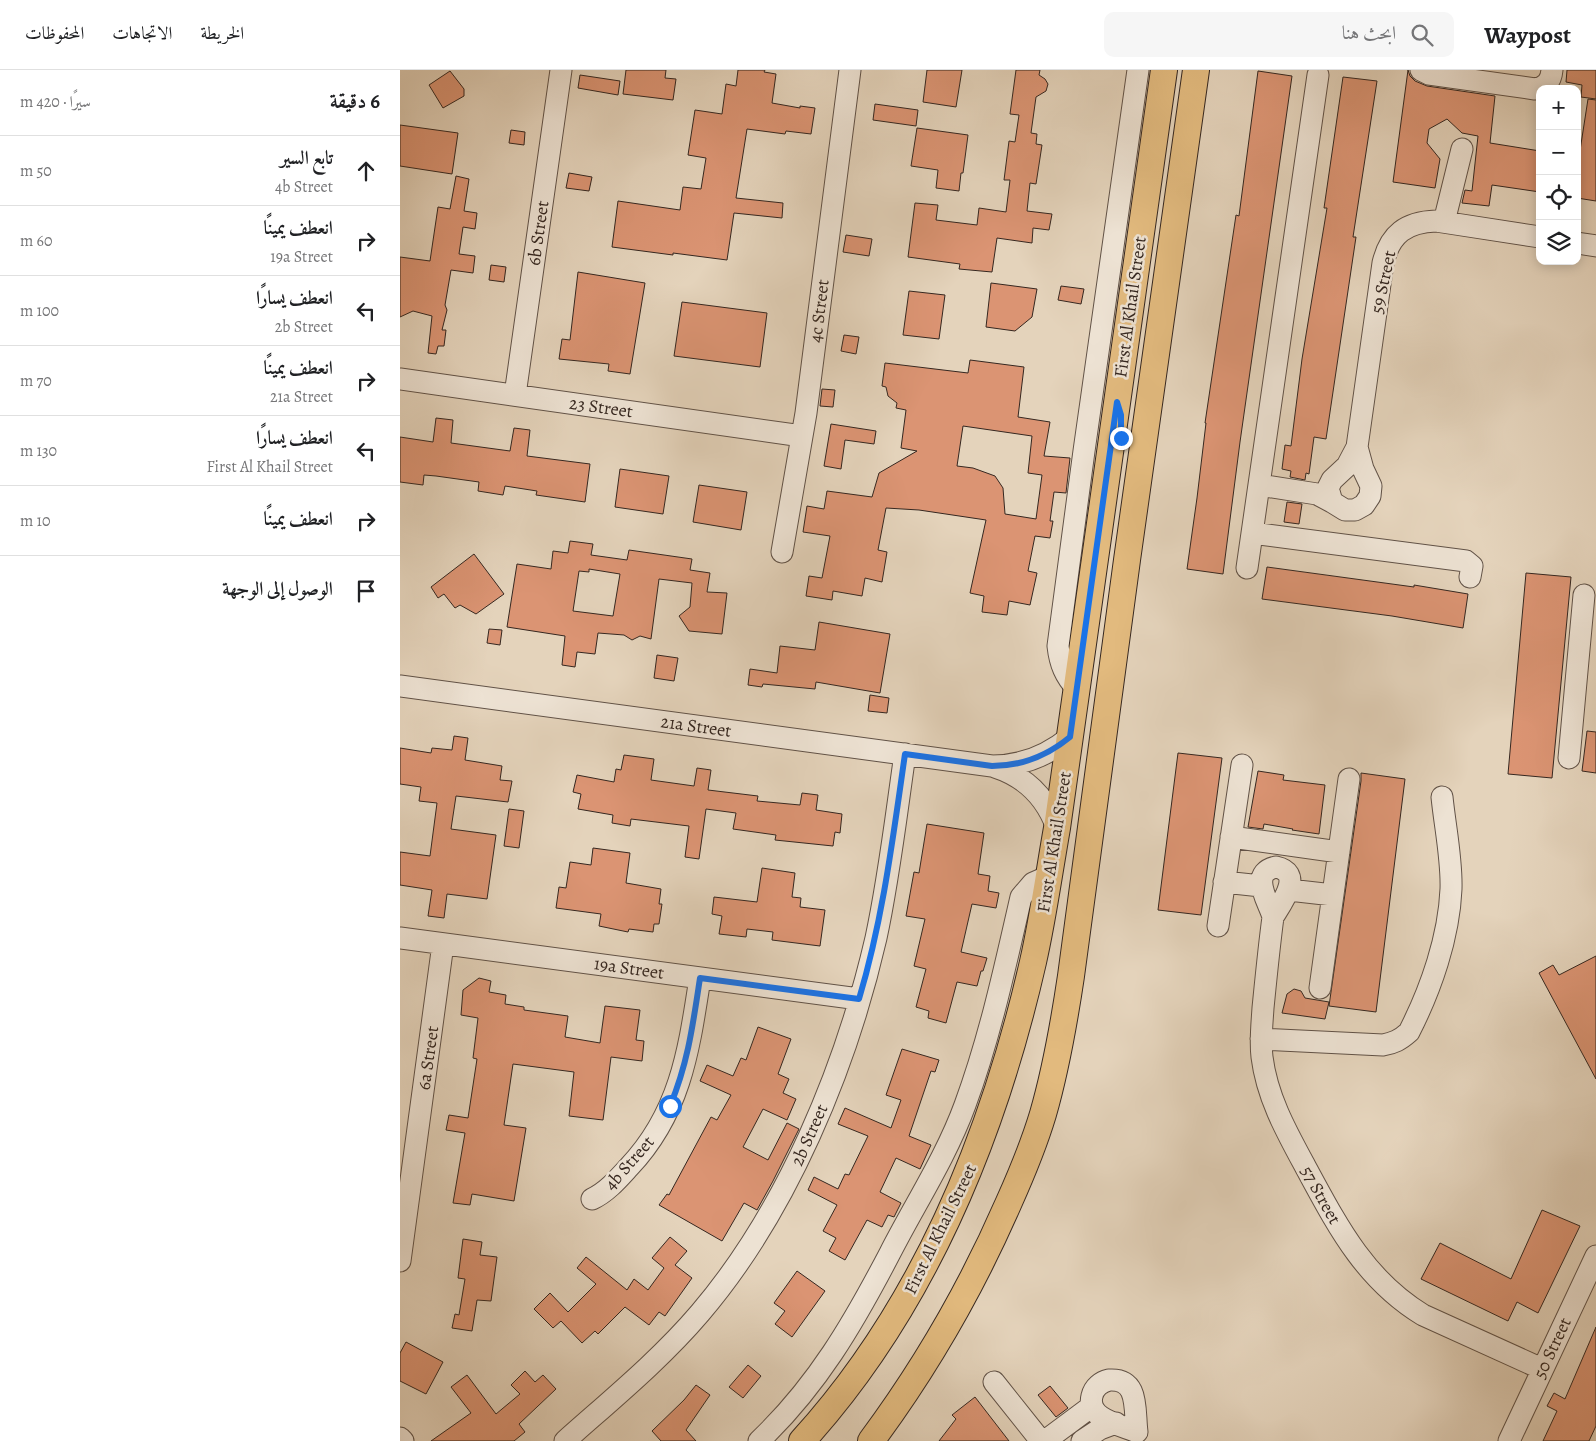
<!DOCTYPE html>
<html lang="ar">
<meta charset="utf-8">
<style>
:root{--surface:#fff;--page:#f6f6f6;--text:#202124;--muted:#757577;--line:#e0e0e0}
body{margin:0;font-family:Alegreya,Amiri,serif;background:var(--page);color:var(--text);direction:rtl}
.controls{position:absolute;right:15px;top:15px;display:grid;overflow:hidden;border-radius:10px;box-shadow:0 2px 12px #0003}
.controls button{width:45px;height:45px;display:grid;place-items:center;padding:0;border:0;border-bottom:1px solid var(--line);background:var(--surface);color:var(--text);font:25px sans-serif}
.stop{position:absolute;width:15px;height:15px;margin:-11px;border:4px solid #1a73e8;border-radius:50%;background:#fff}
.stop.end{background:#1a73e8;border-color:#fff;box-shadow:0 1px 5px #0008}
.list{margin:0;padding:0;list-style:none}
h2{display:flex;justify-content:space-between;align-items:center;height:65px;margin:0;padding:0 20px;font-size:21px}
h2 small{font-size:16px;font-weight:400;color:var(--muted)}
.list li{display:grid;grid-template-columns:32px 1fr auto;gap:15px;align-items:center;box-sizing:border-box;height:70px;padding:0 20px;border-top:1px solid var(--line)}
.list b{display:block;font-size:19px;white-space:nowrap}
.list p{margin:0;font-size:16px;white-space:nowrap;color:var(--muted)}
.list em{font-size:16px;font-style:normal;color:var(--muted)}
.icon{flex:none;width:28px;height:28px;fill:none;stroke:currentColor;stroke-width:2;stroke-linecap:round;stroke-linejoin:round}
.map{position:relative;flex:none;width:1196px;height:1371px;overflow:hidden;direction:ltr}
header{display:flex;align-items:center;gap:30px;box-sizing:border-box;height:70px;padding:0 25px;background:var(--surface);border-bottom:1px solid var(--line)}
header strong{font-size:24px}
nav{display:flex;gap:28px;margin-inline-start:auto;font-size:18px}
.search{width:350px;height:45px;background:var(--page);display:flex;align-items:center;gap:12px;box-sizing:border-box;padding:0 18px;border-radius:10px;color:var(--muted);font-size:19px}
main{display:flex}
aside{flex:1;background:var(--surface)}
.map>svg:first-child{display:block}
.building{fill:#db9473;stroke:#352720;fill-rule:evenodd}
.lines{fill:none;stroke-linecap:round;stroke-linejoin:round}
.minor-casing{stroke:#615247;stroke-width:23}
.major-casing{stroke:#352720;stroke-width:28}
.minor{stroke:#ede2d3;stroke-width:21}
.major{stroke:#e2ba7e;stroke-width:26}
.route{stroke:#1a73e8;stroke-width:6}
.labels{text-anchor:middle;dominant-baseline:central;stroke-width:5;stroke-linejoin:round;paint-order:stroke}
.street-label{font-size:18px;fill:#352720;stroke:#ede2d3}
</style>
<header>
<strong>Waypost</strong>
<div class="search"><svg class="icon" aria-label="search" viewBox="0 0 24 24"><circle cx="10" cy="10" r="6"/><path d="M15 15l6 6"/></svg>ابحث هنا</div>
<nav><a>الخريطة</a><a>الاتجاهات</a><a>المحفوظات</a></nav>
</header>
<main>
<div class="map">
<svg width="1196" height="1371" viewBox="0 0 1196 1371">
<rect width="100%" height="100%" fill="#e4d3bb"/>
<filter id="stains"><feTurbulence type="fractalNoise" baseFrequency=".004" numOctaves="4"/><feColorMatrix values="0 0 0 0 .2 0 0 0 0 .09 0 0 0 0 .02 0 0 0 .5 -.17"/></filter>
<radialGradient id="worn" r=".72"><stop offset=".6" stop-color="#630" stop-opacity="0"/><stop offset="1" stop-color="#630" stop-opacity=".3"/></radialGradient>
<path class="building" d="M226 0H266L265 8 276 9 273 30 223 24Z
M338 0H365L364 2 376 4 372 33 400 38V36L415 38 411 64 386 61 385 64 347 59 336 128 383 133 382 148 334 143 327 190 273 183V185L212 177 218 131 280 140 283 117 301 119 306 88 288 85 295 40 322 44 326 14 336 16Z
M527 0H562L556 37 523 32Z
M616 0H640L639 5 645 9 648 14 646 21 636 27 631 63 637 64 636 74 642 75 636 114 630 113 627 141 652 144 649 160 633 158 632 173 597 168 592 202 559 199 560 194 508 187 515 133 538 135 536 150 577 155 579 138 606 142 610 110H604L609 71 615 72 619 45 610 44Z
M1008 0 1010 6 1015 11 1027 16 1095 26 1090 73 1140 81V122L1092 115 1089 136 1062 133 1065 120 1072 121 1078 66 1062 63 1047 49 1029 59 1027 73 1040 89 1035 118 993 112Z
M1167 0H1196V29L1181 27 1182 15 1166 12Z
M50 1 64 19V26L43 38 29 15Z
M858 1 892 6 840 372 823 504 787 499 797 428 806 353H805L836 145 839 146Z
M180 5 220 11 218 25 178 18Z
M943 7 977 11 953 167H956L926 369 914 367 909 404 906 403 905 410 890 407 891 401 882 399 885 375 891 376 902 289 927 138H924Z
M1188 29 1196 30V131L1177 128V87H1179Z
M475 34 518 40 516 56 473 50Z
M0 55 58 63 52 104 0 96Z
M517 58 568 65 563 103H561L559 121 536 118 538 100 511 96Z
M111 60 125 62 124 75 109 73Z
M169 103 192 107 189 121 166 118Z
M56 106 69 109 64 141 77 143 75 159 63 157 59 184 75 186 73 203 51 200 45 235 47 240 42 260H46L44 276H38L36 284 28 283 32 246 13 241 0 247V187L30 191 38 137 50 139Z
M446 165 472 169 469 186 443 182Z
M91 195 106 197 104 212 89 210Z
M178 202 245 213 230 304 208 301 209 294 159 289 162 269 170 270Z
M591 213 637 219 632 247 615 261 586 257Z
M661 216 684 219 681 234 658 230Z
M509 221 545 225 539 269 503 265Z
M282 232 367 243 360 297 274 286Z
M444 265 459 267 456 284 441 281Z
M570 290 624 297 618 347 650 352 644 386 670 388 666 423 654 422 650 451H653L650 468 635 466 628 501 637 503 630 535 609 531 607 545 582 542 584 526 570 523 586 450 519 440 486 438 478 480 487 482 482 512 465 508 462 526 433 521 432 530 406 526 409 506 422 508 430 466 403 462 407 436 424 439 427 421 472 427 479 403 517 381 501 378 506 340 496 338 497 333 488 326 486 317 482 316 485 293 568 303ZM563 356 632 366 628 403 642 405 636 449 605 444 603 418 595 406 573 398 557 396Z
M422 319 435 320 433 337 420 336Z
M36 348 53 350 51 373 110 381 114 358 130 360 127 386 190 394 185 432 136 425 137 421 105 416 103 425 78 421 79 412 36 406 24 405 23 415 0 412V367L33 372Z
M431 354 476 361 474 374 445 370 441 399 424 396Z
M220 399 269 406 263 444 215 437Z
M299 415 347 422 341 460 293 452Z
M887 432 902 434 899 454 884 452Z
M170 471 193 474 191 485 227 490 229 480 292 489 290 500 310 503 307 522 327 523 322 564 289 561 279 546 290 537 292 513 259 509 251 569 240 566 232 570 224 565 198 563 195 584 177 582 175 597 162 595 165 566 107 557 117 494 151 499 153 481 168 483ZM189 499 220 504 213 546 173 541 179 501 189 502Z
M74 484 104 524 76 544 60 535 55 538 44 524 38 528 31 517Z
M867 497 1014 517V515L1068 524 1063 558 992 546 862 529Z
M1126 503 1171 507 1152 708 1108 704Z
M419 552 490 564 480 623 416 612 415 619 363 614 362 617 348 615 350 599 377 603 380 576 415 580Z
M89 559 102 560 100 575 87 573Z
M257 585 278 588 274 611 254 608Z
M470 625 489 628 487 643 468 641Z
M1187 661 1196 662V703L1182 701Z
M54 666 68 668 65 690 102 696 100 710 112 711 108 732 56 726 51 759 96 765 87 829 47 824 44 848 28 846 32 820 0 815V782L30 786 37 733 19 731 21 717 0 714V678L31 683 32 678 52 680Z
M778 683 822 688 801 845 758 840Z
M224 685 254 689 251 710 294 716 297 698 311 700 308 720 358 726 357 731 400 735 402 723 418 725 416 740 442 744 440 763 435 762 433 776 375 770 376 765 333 759 336 743 306 739 299 789 285 787 289 756 231 749 230 756 212 753 213 745 178 739 181 724 173 722 177 705 214 712 216 699 221 700Z
M858 701 884 705 883 710 925 715 919 764 892 760 893 759 864 754 863 759 848 757Z
M961 703 1005 709 976 942 929 936 961 711Z
M109 739 124 741 119 778 104 776Z
M527 754 584 763 578 804 590 806 588 821 599 823 596 838 572 834 561 882 587 888 583 901H581L577 916 557 912 546 953 528 948 529 941 516 937 526 899 514 896 525 849 506 846 514 802 519 803Z
M193 778 230 783 226 813 261 819 259 834H262L259 854H254L253 862 229 859 228 862 199 856 201 844 156 838 159 817 166 818 170 792 191 795Z
M362 798 395 803 392 827 401 828 400 837 425 840 420 876 372 870 373 862 347 859 346 867 319 864 322 846 312 844 314 827 357 832Z
M1196 886V1009L1139 903 1153 895 1159 905Z
M79 908 91 911 89 922 106 925 105 934 124 937V940L168 946 165 967 200 973 205 936 240 940 236 970 244 971 242 991 211 987 203 1050 169 1046 174 1002 113 994 104 1055 126 1058 114 1131 72 1124 70 1135 53 1133 65 1063 46 1060 49 1045 68 1048 77 989 73 988 78 948 61 945 63 920Z
M894 919 901 921 905 928 929 932 925 949 882 943 887 924Z
M358 957 391 969 378 1004 389 1009 383 1023 396 1029 387 1050 363 1039 343 1077 368 1090 387 1053 399 1059 373 1111 357 1140 344 1133 322 1171 259 1135 267 1124 269 1125 311 1047 317 1050 331 1025 300 1011 307 995 333 1006 341 988 346 990Z
M502 979 539 990 535 1002 531 1001 509 1066 531 1075 520 1099 496 1088 480 1122 501 1133 494 1147 488 1145 482 1157 467 1150 445 1190 429 1181 436 1168 423 1161 437 1135 408 1120 414 1107 438 1119 445 1104 449 1105 468 1066 438 1054 445 1038 491 1058 501 1030 486 1025Z
M1142 1140 1180 1156 1138 1243 1117 1232 1108 1251 1021 1209 1040 1173 1111 1209Z
M270 1167 287 1181 275 1195 292 1208 265 1246 259 1242 249 1255 225 1237 198 1264 195 1261 182 1273 161 1251 153 1258 134 1239 150 1223 168 1242 196 1214 177 1198 186 1187 227 1220 234 1209 248 1220 264 1198 252 1188Z
M63 1169 82 1172 80 1185 97 1187 91 1231 77 1230 72 1261 52 1258 55 1244 59 1245 65 1209 58 1208Z
M397 1201 425 1221 392 1267 375 1254 385 1241 374 1233Z
M1196 1257V1356L1189 1371H1143L1157 1341 1147 1336 1154 1323 1165 1329Z
M6 1272 43 1292 26 1324 0 1311V1283Z
M348 1295 361 1306 343 1328 329 1317Z
M125 1301 135 1312 143 1305 156 1319 119 1354 125 1362 114 1371H31L71 1343 51 1317 67 1305 96 1344 120 1324 111 1315Z
M296 1315 310 1325 286 1360 296 1371H261L252 1361 284 1330Z
M650 1316 668 1338 656 1347 638 1325Z
M575 1327 609 1371H539L556 1349 552 1345Z"/>
<g class="lines">
<g class="minor-casing">
<path id="minor" d="M1021 0 1029 4 1135 19C1146 17 1151 11 1152 0
M1044 152 1062 79
M1177 173 1196 176
M0 309 402 366
M115 325 161 0
M957 377 983 193C990 164 1006 152 1036 151L1140 167
M957 377 963 399 971 416 970 426 964 435 955 440H945L932 432 928 418 932 410 947 396Z
M859 415 917 424 932 432
M852 463 1066 491 1072 496 1070 507
M382 482 406 343 450 0
M847 498 918 5
M0 616 592 696C622 696 647 686 670 667
M677 619C665 606 660 594 658 576L684 381 738 0
M1169 688 1184 525
M595 697C626 707 646 727 657 758
M831 767 939 782
M876 797C905 803 881 834 873 847 869 832 848 803 876 797Z
M824 812 861 816
M889 820 933 825
M873 847C869 877 866 908 863 938 862 954 860 971 862 987 867 1027 886 1061 905 1096 937 1155 964 1209 1023 1245L1142 1299
M818 856 842 695
M0 868 459 929
M920 918 949 709
M861 969 983 975C994 973 1000 970 1009 962 1031 919 1049 867 1051 819 1052 789 1045 757 1042 727
M192 1129C207 1122 218 1109 229 1097 281 1042 289 979 300 908
M0 1191 43 874
M709 1310C740 1308 734 1340 737 1362 721 1355 686 1349 692 1326 694 1317 701 1312 709 1310Z
M594 1312 641 1371
M0 1368 3 1371
M165 1371C211 1330 260 1290 300 1243 387 1141 446 998 476 868 489 808 496 746 505 684
M359 1371C417 1316 453 1254 490 1183 515 1134 546 1087 565 1035 590 967 605 897 621 827L633 813 649 806
M645 1371 692 1336
M682 1371 700 1359 716 1353
M1109 1371 1196 1186"/>
</g>
<g class="major-casing">
<path id="major" d="M402 1371C524 1237 593 1067 633 892 643 848 649 803 657 758L764 0
M471 1371C526 1297 572 1217 609 1132 622 1103 634 1074 643 1044 656 999 664 953 671 906L727 490 796 0"/>
</g>
<use href="#minor" class="minor"/>
<use href="#major" class="major"/>
</g>
<g class="lines">
<path class="route" d="M270 1036C288 993 293 954 300 908L459 929C483 849 493 767 505 684L592 696C622 696 647 686 670 667L717 332 721 345V368"/>
</g>
<g class="labels">
<g class="street-label">
<text transform="translate(138 163) rotate(-82)">6b Street</text>
<text transform="translate(983 212) rotate(-78)">59 Street</text>
<text transform="translate(730 237) rotate(-82)">First Al Khail Street</text>
<text transform="translate(419 241) rotate(-83)">4c Street</text>
<text transform="translate(201 337) rotate(8)">23 Street</text>
<text transform="translate(296 656) rotate(8)">21a Street</text>
<text transform="translate(654 772) rotate(-81)">First Al Khail Street</text>
<text transform="translate(229 898) rotate(8)">19a Street</text>
<text transform="translate(28 988) rotate(-82)">6a Street</text>
<text transform="translate(409 1065) rotate(-66)">2b Street</text>
<text transform="translate(229 1093) rotate(-49)">4b Street</text>
<text transform="translate(921 1125) rotate(61)">57 Street</text>
<text transform="translate(540 1159) rotate(-64)">First Al Khail Street</text>
<text transform="translate(1152 1278) rotate(-65)">50 Street</text>
</g>
</g>
<rect width="100%" height="100%" filter="url(#stains)"/>
<rect width="100%" height="100%" fill="url(#worn)"/>
</svg>
<div class="controls">
<button>+</button>
<button>−</button>
<button><svg class="icon" aria-label="locate" viewBox="0 0 24 24"><circle cx="12" cy="12" r="6"/><path d="M12 2v4M12 18v4M2 12h4M18 12h4"/></svg></button>
<button><svg class="icon" aria-label="layers" viewBox="0 0 24 24"><path d="M12 4l9 5-9 5-9-5zM3 14l9 5 9-5"/></svg></button>
</div>
<div class="stop" style="left:270px;top:1036px"></div>
<div class="stop end" style="left:721px;top:368px"></div>
</div>
<aside>
<h2>6 دقيقة<small>سيرًا · 420 m</small></h2>
<ul class="list">
<li><svg class="icon" aria-label="ahead" viewBox="0 0 24 24"><path d="M12 20V5M6 11l6-6 6 6"/></svg><div><b>تابع السير</b><p>4b Street</p></div><em>50 m</em></li>
<li><svg class="icon" aria-label="right" viewBox="0 0 24 24"><path d="M7 20v-9h11M14 6l5 5-5 5"/></svg><div><b>انعطف يمينًا</b><p>19a Street</p></div><em>60 m</em></li>
<li><svg class="icon" aria-label="left" viewBox="0 0 24 24"><path d="M17 20v-9H6M10 6l-5 5 5 5"/></svg><div><b>انعطف يسارًا</b><p>2b Street</p></div><em>100 m</em></li>
<li><svg class="icon" aria-label="right" viewBox="0 0 24 24"><path d="M7 20v-9h11M14 6l5 5-5 5"/></svg><div><b>انعطف يمينًا</b><p>21a Street</p></div><em>70 m</em></li>
<li><svg class="icon" aria-label="left" viewBox="0 0 24 24"><path d="M17 20v-9H6M10 6l-5 5 5 5"/></svg><div><b>انعطف يسارًا</b><p>First Al Khail Street</p></div><em>130 m</em></li>
<li><svg class="icon" aria-label="right" viewBox="0 0 24 24"><path d="M7 20v-9h11M14 6l5 5-5 5"/></svg><div><b>انعطف يمينًا</b></div><em>10 m</em></li>
<li><svg class="icon" aria-label="arrive" viewBox="0 0 24 24"><path d="M6 21V4h12l-3 4 3 4H6"/></svg><div><b>الوصول إلى الوجهة</b></div></li>
</ul>
</aside>
</main>
